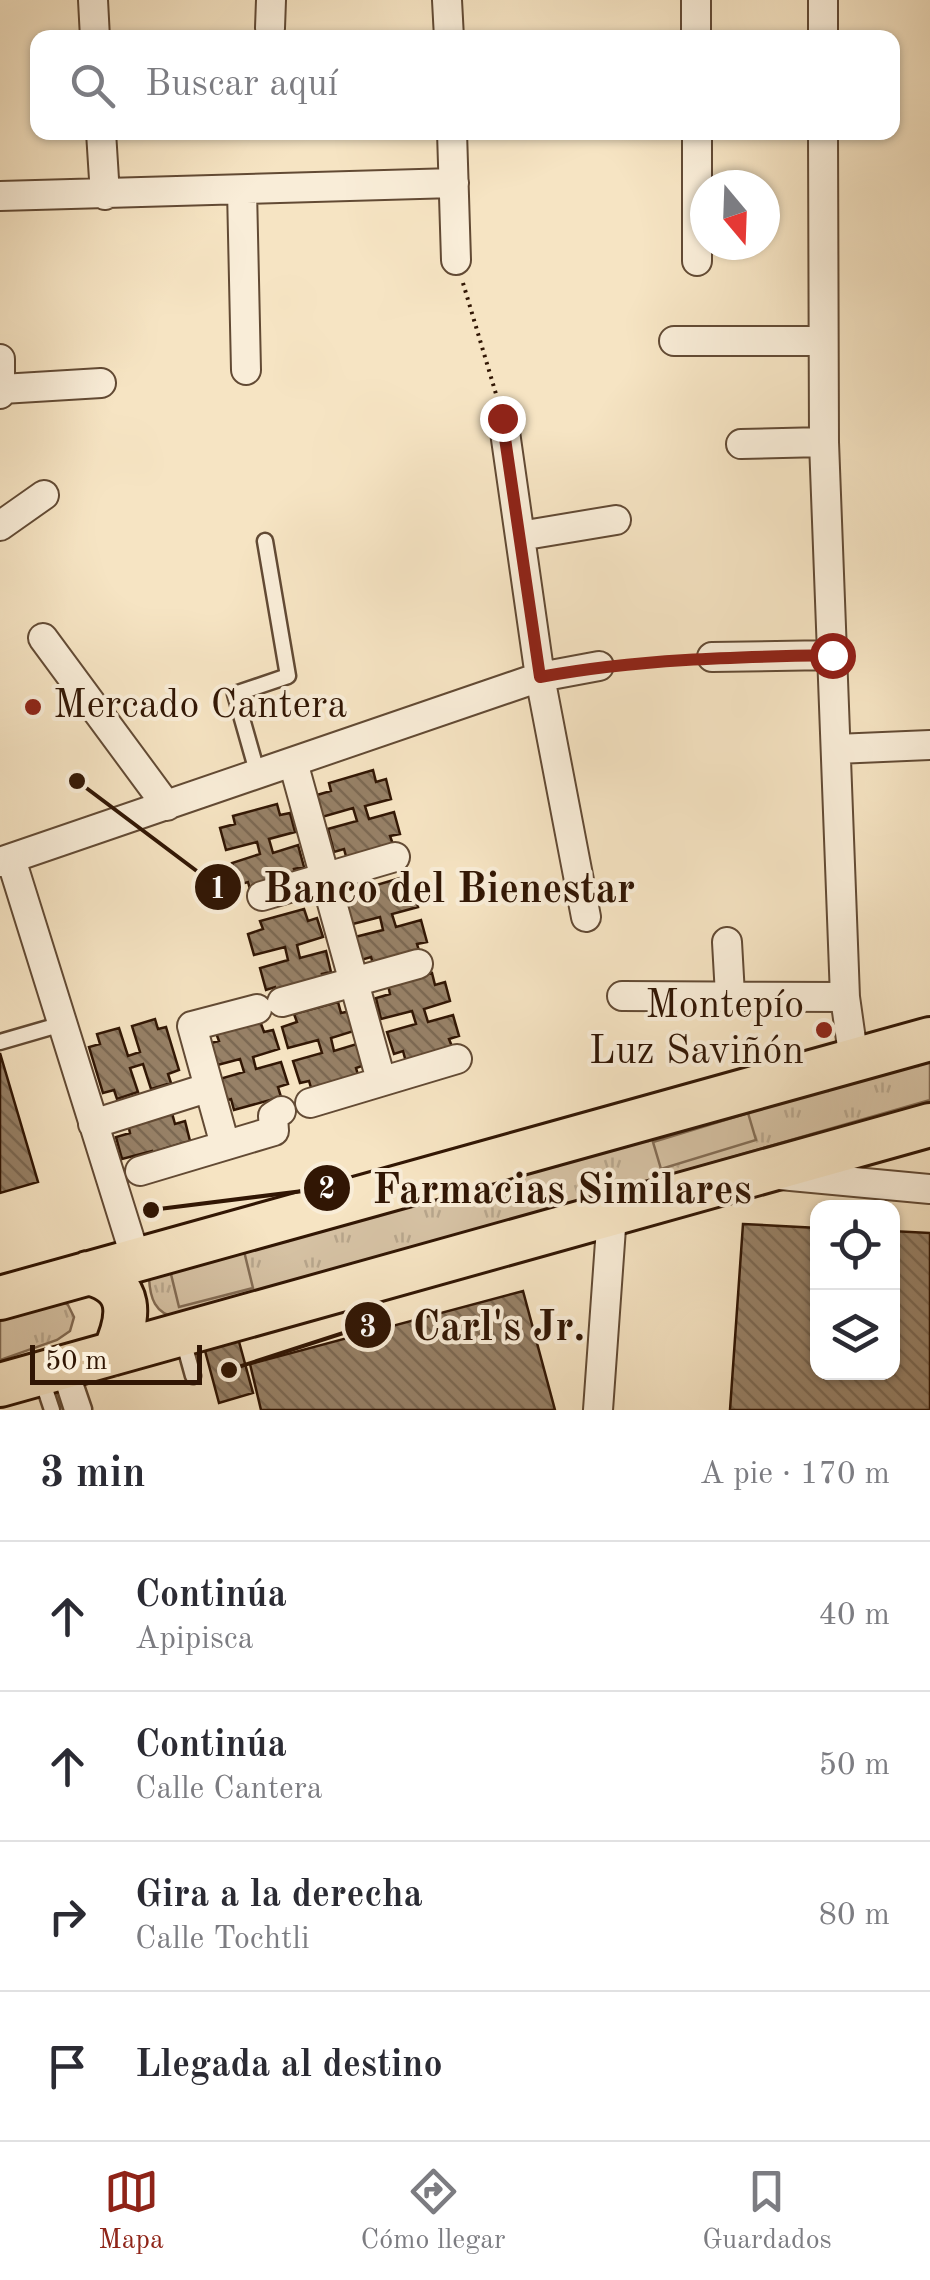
<!DOCTYPE html>
<html lang="es">
<meta charset="utf-8">
<style>
:root{--surface:#fff;--page:#f2f2f3;--text:#2b2b33;--muted:#7c7c81;--line:#e1e1e2;--accent:#8f2418}
body{margin:0;font-family:"Old Standard TT",serif;background:var(--page);color:var(--text)}
.controls{position:absolute;right:30px;bottom:30px;display:grid;overflow:hidden;border-radius:20px;box-shadow:0 2px 8px #0004}
.controls button{width:90px;height:90px;display:grid;place-items:center;padding:0;border:0;border-bottom:2px solid var(--line);background:var(--surface);color:var(--text);font:50px sans-serif}
.compass{position:absolute;left:690px;top:170px;width:90px;height:90px;border-radius:50%;background:var(--surface);box-shadow:0 2px 8px #0004;rotate:161deg}
.scale{position:absolute;left:30px;bottom:25px;width:172px;box-sizing:border-box;padding-left:10px;border:5px solid #311604;border-top:0;font-size:28px;line-height:35px;white-space:nowrap;color:#311604;-webkit-text-stroke:8px #f9edd8;paint-order:stroke}
.stop{position:absolute;width:30px;height:30px;margin:-22px;border:8px solid #8f2418;border-radius:50%;background:#fff}
.stop.end{background:#8f2418;border-color:#fff;box-shadow:0 2px 10px #0008}
.list{margin:0;padding:0;list-style:none}
h2{display:flex;justify-content:space-between;align-items:center;height:130px;margin:0;padding:0 40px;font-size:42px}
h2 small{font-size:32px;font-weight:400;color:var(--muted)}
.list li{display:grid;grid-template-columns:65px 1fr auto;gap:30px;align-items:center;box-sizing:border-box;height:150px;padding:0 40px;border-top:2px solid var(--line)}
.list b{display:block;font-size:38px;white-space:nowrap}
.list p{margin:0;font-size:32px;white-space:nowrap;color:var(--muted)}
.list em{font-size:32px;font-style:normal;color:var(--muted)}
.icon{flex:none;width:55px;height:55px;fill:none;stroke:currentColor;stroke-width:2;stroke-linecap:round;stroke-linejoin:round}
.map{position:relative;flex:none;width:930px;height:1410px;overflow:hidden}
.search{position:absolute;background:var(--surface);box-shadow:0 2px 8px #0004;left:30px;right:30px;top:30px;height:110px;display:flex;align-items:center;gap:25px;box-sizing:border-box;padding:0 35px;border-radius:20px;color:var(--muted);font-size:38px}
.sheet{height:730px;background:var(--surface)}
nav{display:flex;justify-content:space-around;align-items:center;box-sizing:border-box;height:140px;border-top:2px solid var(--line);background:var(--surface);font-size:28px;color:var(--muted)}
nav a{display:grid;justify-items:center;gap:5px}
nav .on{color:var(--accent)}
.map>svg:first-child{display:block}
.grass{fill:url(#grass-tufts);stroke:#836c54;stroke-width:2.5}
.pitch{fill:#d5c1a3;stroke:#836c54;stroke-width:2.5}
.building{fill:url(#building-back-hatch);stroke:#311604;stroke-width:2.5}
.lines{fill:none;stroke-linecap:round;stroke-linejoin:round}
.lane-casing{stroke:#624a34;stroke-width:19}
.street-casing{stroke:#624a34;stroke-width:32}
.primary-casing{stroke:#311604;stroke-width:48}
.path{stroke:#311604;stroke-width:4;stroke-dasharray:2.5 5;stroke-linecap:butt}
.lane{stroke:#f9edd8;stroke-width:14}
.street{stroke:#f9edd8;stroke-width:28}
.primary{stroke:#f6e4c3;stroke-width:42}
.route{stroke:#8f2418;stroke-width:12}
.poi-dot{fill:#8f2418;stroke:#f9edd8;stroke-width:4}
.labels{text-anchor:middle;dominant-baseline:central;stroke-width:8;stroke-linejoin:round;paint-order:stroke}
.poi-label{font-size:40px;fill:#311604;stroke:#f9edd8;text-anchor:start}
.leader{fill:none;stroke:#311604;stroke-width:4}
.callout-dot{fill:#311604;stroke:#f9edd8;stroke-width:4}
.mark-label{font-size:30px;text-anchor:middle;font-weight:bold;fill:#fff}
.callout-label{font-size:42px;text-anchor:middle;font-weight:bold;fill:#311604;stroke:#f9edd8;stroke-width:8;stroke-linejoin:round;paint-order:stroke}
</style>
<div class="map">
<svg width="930" height="1410" viewBox="0 0 930 1410">
<defs>
<pattern id="grass-tufts" width="24" height="20" patternUnits="userSpaceOnUse" patternTransform="scale(2.5)"><rect width="24" height="20" fill="#d5c1a3"/><path d="M3 7l-1-3M5 7V3M7 7l1-3M15 17l-1-3M17 17v-4M19 17l1-3" fill="none" stroke="#b7a58b"/></pattern>
<pattern id="building-back-hatch" width="6" height="6" patternUnits="userSpaceOnUse" patternTransform="scale(2.5)"><rect width="6" height="6" fill="#978167"/><path d="M-1 5l2 2M0 0l6 6M5-1l2 2" fill="none" stroke="#7c6953"/></pattern>
</defs>
<rect width="100%" height="100%" fill="#f6e4c3"/>
<filter id="stains"><feTurbulence type="fractalNoise" baseFrequency=".002" numOctaves="4"/><feColorMatrix values="0 0 0 0 .2 0 0 0 0 .09 0 0 0 0 .02 0 0 0 .5 -.17"/></filter>
<radialGradient id="worn" r=".72"><stop offset=".6" stop-color="#630" stop-opacity="0"/><stop offset="1" stop-color="#630" stop-opacity=".3"/></radialGradient>
<path class="grass" d="M930 1049V1100L176 1317C155 1314 150 1298 149 1278Z
M57 1297 68 1305 74 1317 70 1331 57 1340 0 1360V1310Z"/>
<path class="pitch" d="M748 1113 756 1140 661 1169 653 1142Z
M243 1247 253 1288 179 1307 169 1266Z"/>
<path class="building" d="M373 770 376 782 386 779 391 799 365 806 369 819 394 812 400 834 390 836 394 847 347 860 344 849 334 852 328 829 357 821 353 808 322 817 317 795 331 791 329 783Z
M277 804 280 815 290 813 295 832 269 839 273 853 298 845 304 867 294 869 297 880 251 893 248 882 238 885 232 863 260 854 257 842 226 850 220 828 235 824 233 816Z
M400 878 403 890 413 888 418 907 392 914 396 927 421 920 427 942 417 944 420 954 374 967 371 957 361 960 355 937 383 930 380 917 349 925 343 903 358 899 356 891Z
M304 909 308 921 317 918 323 937 297 945 300 958 326 951 331 972 322 974 325 985 278 998 275 987 266 990 260 968 288 960 285 947 254 955 248 934 263 929 260 921Z
M432 973 435 985 445 982 450 1001 424 1009 428 1022 453 1015 459 1036 449 1039 453 1049 406 1062 403 1051 394 1054 387 1032 416 1024 412 1011 381 1019 376 998 390 994 388 985Z
M338 1002 341 1013 351 1011 357 1030 331 1038 334 1051 360 1043 365 1065 356 1068 359 1078 312 1091 309 1081 300 1083 293 1061 322 1053 318 1040 288 1048 282 1027 297 1022 294 1014Z
M155 1019 158 1029 166 1027 179 1070 168 1074 171 1083 151 1089 143 1064 130 1068 138 1092 117 1099 114 1090 103 1093 89 1047 100 1044 97 1034 119 1028 128 1056 140 1052 132 1026Z
M260 1021 264 1032 273 1030 279 1049 253 1057 256 1069 281 1062 288 1084 278 1087 281 1097 234 1110 231 1099 222 1102 216 1080 244 1072 240 1059 210 1067 204 1045 219 1041 216 1033Z
M0 1053 38 1182 0 1193Z
M172 1113 175 1124 185 1121 190 1141 163 1149 166 1160 155 1163 152 1151 122 1159 116 1137 130 1133 128 1124Z
M743 1224 818 1228V1372H892V1231L930 1233V1410H730Z
M523 1291 555 1410H261L250 1364Z
M238 1338 253 1393 219 1403 204 1347Z"/>
<g class="lines">
<g class="lane-casing">
<path id="lane" d="M258 775 235 694 288 676 265 541
M0 1042 62 1024
M183 1340 193 1376
M70 1368 84 1409
M60 1373 72 1410
M42 1380 52 1410"/>
</g>
<g class="street-casing">
<path id="street" d="M93 0 95 38
M447 0 449 38
M696 0V38
M823 0V38
M270 28 271 0
M101 132 105 195
M452 132 456 260
M697 132V261
M823 132 824 442 845 997 854 1061
M242 190 246 370
M0 196 454 183
M674 341H823
M0 359V394
M2 389 101 383
M503 418 540 677 586 917
M741 444 824 442
M0 526 44 495
M520 536 616 520
M43 638 167 806
M712 657 833 655
M836 749 930 745
M293 762 381 1080
M11 859 136 1259
M0 862 540 677 599 666
M262 896 395 857
M727 942 730 995
M622 996 845 997
M282 1002 418 964
M310 1103 457 1059
M93 1124 207 1088
M225 1145 192 1026 257 1009
M140 1171 274 1131 273 1116 281 1111
M780 1175 930 1189
M598 1410 612 1214"/>
</g>
<g class="primary-casing">
<path id="primary" d="M88 1273C135 1284 130 1317 114 1353
M0 1298 930 1039
M0 1385 930 1125"/>
</g>
<path class="path" d="M463 283 496 394
M622 664 687 659"/>
<use href="#lane" class="lane"/>
<use href="#street" class="street"/>
<use href="#primary" class="primary"/>
</g>
<g class="lines">
<path class="route" d="M502 418 540 677C637 659 734 657 832 655"/>
</g>
<g class="poi-dot">
<circle cx="33" cy="707" r="10"/>
<circle cx="824" cy="1030" r="10"/>
</g>
<g class="labels">
<g class="poi-label">
<text x="53" y="707">Mercado Cantera</text>
<text x="804" y="1007" text-anchor="end">Montepío<tspan x="804" dy="46">Luz Saviñón</tspan></text>
</g>
</g>
<path class="leader" d="M77 781L218 887M151 1210L327 1188M229 1370L368 1325"/>
<g class="callout-dot">
<circle cx="77" cy="781" r="10"/>
<circle cx="151" cy="1210" r="10"/>
<circle cx="229" cy="1370" r="10"/>
<circle cx="218" cy="887" r="25"/>
<circle cx="327" cy="1188" r="25"/>
<circle cx="368" cy="1325" r="25"/>
</g>
<g class="mark-label">
<text x="218" y="898">1</text>
<text x="327" y="1198">2</text>
<text x="368" y="1336">3</text>
</g>
<g class="callout-label">
<text x="449" y="902">Banco del Bienestar</text>
<text x="562" y="1203">Farmacias Similares</text>
<text x="499" y="1340">Carl's Jr.</text>
</g>
<rect width="100%" height="100%" filter="url(#stains)"/>
<rect width="100%" height="100%" fill="url(#worn)"/>
</svg>
<div class="controls">
<button><svg class="icon" aria-label="locate" viewBox="0 0 24 24"><circle cx="12" cy="12" r="6"/><path d="M12 2v4M12 18v4M2 12h4M18 12h4"/></svg></button>
<button><svg class="icon" aria-label="layers" viewBox="0 0 24 24"><path d="M12 4l9 5-9 5-9-5zM3 14l9 5 9-5"/></svg></button>
</div>
<svg class="compass" viewBox="-18 -18 36 36"><path d="M0-13l5 13h-10z" fill="#e53935"/><path d="M0 13l5-13h-10z" fill="#7c7c81"/></svg>
<div class="scale">50 m</div>
<div class="stop" style="left:832px;top:655px"></div>
<div class="stop end" style="left:502px;top:418px"></div>
<div class="search"><svg class="icon" aria-label="search" viewBox="0 0 24 24"><circle cx="10" cy="10" r="6"/><path d="M15 15l6 6"/></svg>Buscar aquí</div>
</div>
<section class="sheet">
<h2>3 min<small>A pie · 170 m</small></h2>
<ul class="list">
<li><svg class="icon" aria-label="ahead" viewBox="0 0 24 24"><path d="M12 20V5M6 11l6-6 6 6"/></svg><div><b>Continúa</b><p>Apipisca</p></div><em>40 m</em></li>
<li><svg class="icon" aria-label="ahead" viewBox="0 0 24 24"><path d="M12 20V5M6 11l6-6 6 6"/></svg><div><b>Continúa</b><p>Calle Cantera</p></div><em>50 m</em></li>
<li><svg class="icon" aria-label="right" viewBox="0 0 24 24"><path d="M7 20v-9h11M14 6l5 5-5 5"/></svg><div><b>Gira a la derecha</b><p>Calle Tochtli</p></div><em>80 m</em></li>
<li><svg class="icon" aria-label="arrive" viewBox="0 0 24 24"><path d="M6 21V4h12l-3 4 3 4H6"/></svg><div><b>Llegada al destino</b></div></li>
</ul>
</section>
<nav>
<a class="on"><svg class="icon" aria-label="map" viewBox="0 0 24 24"><path d="M3 6l6-2 6 2 6-2v14l-6 2-6-2-6 2zM9 4v14M15 6v14"/></svg>Mapa</a>
<a><svg class="icon" aria-label="directions" viewBox="0 0 24 24"><path d="M12 3l9 9-9 9-9-9zM9 14v-3h6M13 9l2 2-2 2"/></svg>Cómo llegar</a>
<a><svg class="icon" aria-label="saved" viewBox="0 0 24 24"><path d="M7 4h10v16l-5-4-5 4z"/></svg>Guardados</a>
</nav>
